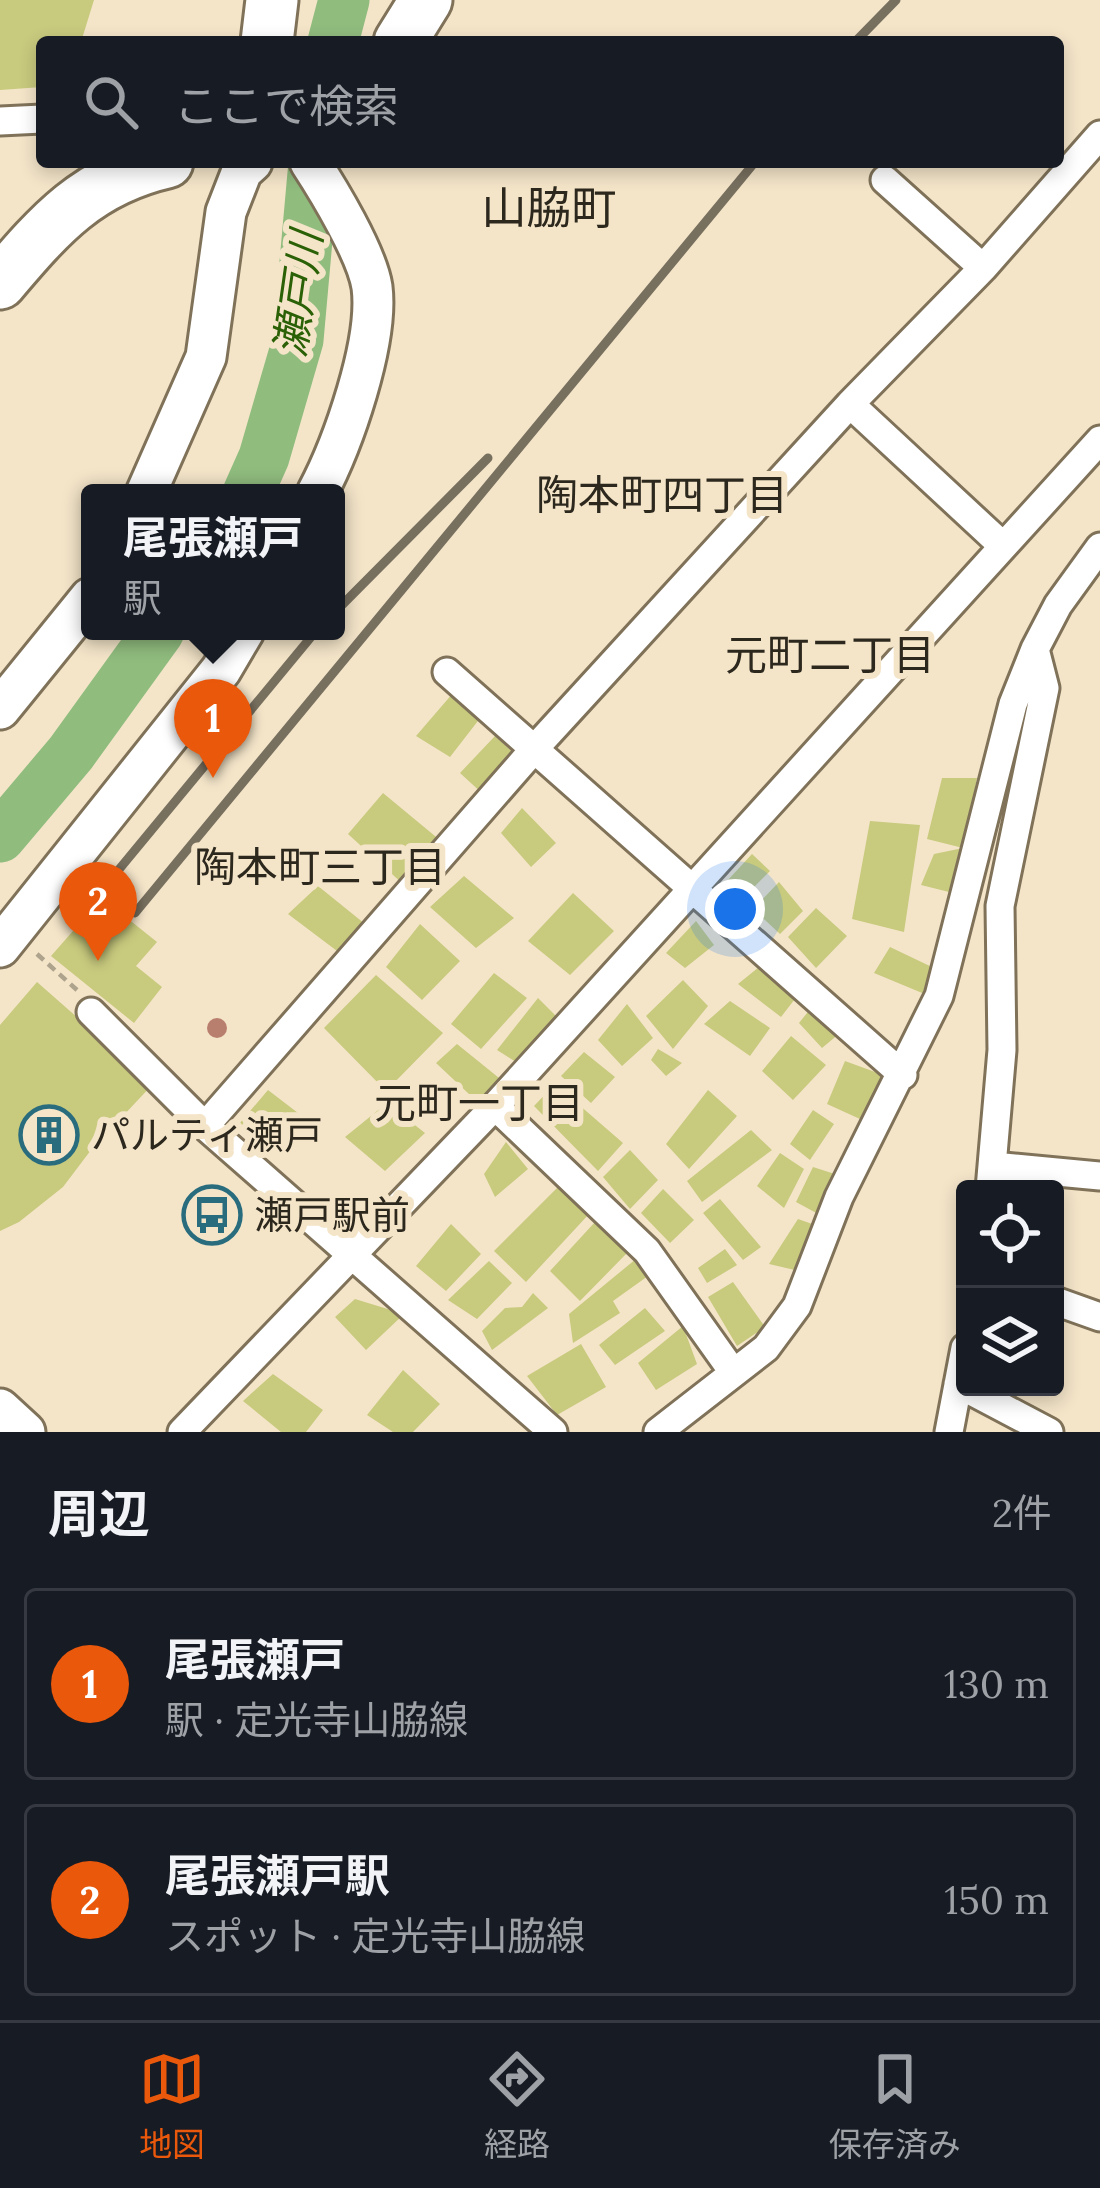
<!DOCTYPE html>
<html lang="ja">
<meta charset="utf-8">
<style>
:root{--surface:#171b24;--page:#242831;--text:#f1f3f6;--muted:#9ea1a6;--line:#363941;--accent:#ea580c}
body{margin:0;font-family:Lora,"Noto Sans JP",serif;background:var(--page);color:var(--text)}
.controls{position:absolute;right:36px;bottom:36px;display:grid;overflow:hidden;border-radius:12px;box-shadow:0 6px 18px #0003}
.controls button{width:108px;height:108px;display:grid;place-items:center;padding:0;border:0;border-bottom:3px solid var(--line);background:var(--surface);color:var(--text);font:60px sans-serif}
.you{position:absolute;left:735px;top:909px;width:42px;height:42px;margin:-30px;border:9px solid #fff;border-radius:50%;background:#1a73e8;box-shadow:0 0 0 18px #1a73e833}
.badge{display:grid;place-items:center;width:78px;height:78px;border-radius:50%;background:var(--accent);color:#fff;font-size:39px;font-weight:700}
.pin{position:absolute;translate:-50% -99px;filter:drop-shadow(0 3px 6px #0008)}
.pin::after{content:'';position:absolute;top:63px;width:42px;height:36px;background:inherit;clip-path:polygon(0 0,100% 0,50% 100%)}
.popup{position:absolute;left:81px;top:484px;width:264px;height:156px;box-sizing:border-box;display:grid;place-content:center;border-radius:12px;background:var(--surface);filter:drop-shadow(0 3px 9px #0005);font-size:39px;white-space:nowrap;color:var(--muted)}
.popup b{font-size:45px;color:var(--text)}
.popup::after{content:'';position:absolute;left:50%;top:100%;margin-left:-24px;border:24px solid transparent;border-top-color:var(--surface)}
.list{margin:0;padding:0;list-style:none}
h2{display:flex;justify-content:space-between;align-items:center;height:156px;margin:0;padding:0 48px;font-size:51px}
h2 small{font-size:39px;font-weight:400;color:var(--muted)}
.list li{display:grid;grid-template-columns:78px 1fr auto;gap:36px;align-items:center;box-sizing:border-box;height:192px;margin:0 24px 24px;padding:0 24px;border:3px solid var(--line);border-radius:12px}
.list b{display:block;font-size:45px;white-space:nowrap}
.list p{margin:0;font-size:39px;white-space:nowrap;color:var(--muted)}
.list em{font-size:39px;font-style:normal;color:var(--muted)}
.icon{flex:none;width:66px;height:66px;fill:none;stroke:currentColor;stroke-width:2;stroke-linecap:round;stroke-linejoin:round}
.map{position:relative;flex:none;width:1100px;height:1432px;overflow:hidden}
.search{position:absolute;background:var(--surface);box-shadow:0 6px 18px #0003;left:36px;right:36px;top:36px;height:132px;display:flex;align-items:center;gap:30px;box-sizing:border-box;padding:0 42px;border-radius:12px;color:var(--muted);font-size:45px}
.sheet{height:588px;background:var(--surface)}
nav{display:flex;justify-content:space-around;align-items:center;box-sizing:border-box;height:168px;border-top:3px solid var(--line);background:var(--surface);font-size:33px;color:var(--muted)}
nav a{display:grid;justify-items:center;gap:6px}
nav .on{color:var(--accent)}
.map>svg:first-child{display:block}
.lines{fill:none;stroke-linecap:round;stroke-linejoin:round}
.river{stroke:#90bc7e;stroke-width:51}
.building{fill:#c8ca7e}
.street-casing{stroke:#7f7259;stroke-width:33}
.secondary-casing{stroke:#7f7259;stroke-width:45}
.highway-casing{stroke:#7f7259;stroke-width:57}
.path{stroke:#aea38d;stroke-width:4.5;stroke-dasharray:9 6;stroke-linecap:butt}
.street{stroke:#fff;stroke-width:27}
.secondary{stroke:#fff;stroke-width:39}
.highway{stroke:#fff;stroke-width:51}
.rail{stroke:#78705f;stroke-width:9}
.tree{fill:#b97f6e}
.labels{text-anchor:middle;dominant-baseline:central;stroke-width:12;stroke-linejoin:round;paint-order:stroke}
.poi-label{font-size:39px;fill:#2d281e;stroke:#f4e5c9;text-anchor:start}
.water-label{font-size:42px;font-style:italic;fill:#2b6106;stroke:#f4e5c9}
.neighbourhood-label{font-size:42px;fill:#2d281e;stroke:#f4e5c9}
.quarter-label{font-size:45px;fill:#2d281e;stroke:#f4e5c9}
</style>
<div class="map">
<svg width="1100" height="1432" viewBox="0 0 1100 1432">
<rect width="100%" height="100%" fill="#f4e5c9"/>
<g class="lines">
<path class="river" d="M333 42 344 0
M248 493 264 457 298 340 314 162
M0 837 71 753 159 631"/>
</g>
<path class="building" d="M0 0H94L81 42H42V87L0 90Z
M453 693 481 717 450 757 416 736Z
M495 736 517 756 484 795 460 773Z
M942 778H977L963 848 949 892 921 885 934 854 963 848 927 839Z
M383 793 441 841 404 885 348 834Z
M522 808 556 843 531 867 501 833Z
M870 821 920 825 904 932 852 919Z
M752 854 770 871 748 893 727 881Z
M464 876 514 918 476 948 430 907Z
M779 882 803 911 780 934 753 909Z
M318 886 370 928 341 954 288 914Z
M573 893 614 931 570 975 528 941Z
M102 898 157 942 136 966 162 987 134 1023 51 956Z
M816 908 847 936 816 968 788 937Z
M696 921 714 945 685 968 666 953Z
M420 924 460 961 422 1000 386 967Z
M890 947 934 968 927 995 874 973Z
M759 967 798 995 781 1017 738 984Z
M494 973 527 998 481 1049 451 1024Z
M376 975 443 1033 386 1091 324 1028Z
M683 980 708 1006 673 1049 646 1016Z
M37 982 153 1084 91 1150 63 1187 19 1222 0 1231V1025Z
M538 998 561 1021 521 1065 497 1050Z
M730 1001 770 1028 750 1056 704 1024Z
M627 1004 653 1038 622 1066 598 1040Z
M811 1008 840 1033 822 1048 799 1023Z
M791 1036 826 1065 793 1100 762 1071Z
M457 1044 509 1086 486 1110 436 1063Z
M658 1049 682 1063 666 1076 651 1060Z
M584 1052 615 1077 591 1103 561 1076Z
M845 1061 886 1076 860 1119 827 1104Z
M555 1084 623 1143 598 1171 534 1106Z
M268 1090 315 1126 288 1157 239 1124Z
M708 1090 737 1116 689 1169 666 1144Z
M387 1103 425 1133 385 1171 345 1137Z
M813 1110 834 1124 810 1160 790 1144Z
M751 1130 772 1150 702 1202 687 1181Z
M506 1142 528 1169 495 1197 484 1174Z
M630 1150 658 1180 630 1209 603 1177Z
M780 1153 804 1169 784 1208 757 1186Z
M813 1167 838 1175 820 1215 796 1202Z
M558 1187 589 1214 526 1282 494 1251Z
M663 1189 694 1220 670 1243 641 1213Z
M720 1199 761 1247 743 1260 703 1213Z
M798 1219 815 1225 799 1271 769 1264Z
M595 1222 627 1253 580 1301 550 1271Z
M451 1224 481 1254 446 1291 416 1266Z
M725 1249 737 1265 707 1283 698 1268Z
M642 1254 655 1271 613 1301 620 1313 573 1343 569 1314Z
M489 1261 512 1283 477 1319 448 1300Z
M733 1282 765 1327 737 1346 708 1297Z
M533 1293 548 1308 492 1350 482 1331 505 1308 522 1307Z
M355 1299 404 1314 366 1350 335 1317Z
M645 1308 665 1331 615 1365 599 1345Z
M683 1326 697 1364 656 1390 638 1363Z
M581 1344 606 1387 557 1415 527 1376Z
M403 1370 440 1404 413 1432H393L367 1415Z
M273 1374 323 1410 306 1432H281L243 1401Z"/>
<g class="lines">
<g class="street-casing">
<path id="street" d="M0 121 42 119
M885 180 983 268
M850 404 1003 546
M447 672 903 1075
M91 1012 205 1126 553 1432
M495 1106 647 1251 733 1372
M205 1126 536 747 850 404 983 268 1100 135
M993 1166 1100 1176
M990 1189 1002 1050 1000 906 1045 688 1035 649
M1055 1301 1100 1317
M958 1384 1049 1432
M182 1432 495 1106 1100 440
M658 1432 766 1348 797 1306 839 1197 939 996 1013 704 1035 649 1058 605 1100 547
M949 1432 965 1348"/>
</g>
<g class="secondary-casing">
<path id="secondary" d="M310 162C329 191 367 254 372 287 379 342 343 444 317 493
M146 493 206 357 226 212 242 171 252 162
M0 709 90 598
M0 947 221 670 244 631
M0 1409 25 1432"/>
</g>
<g class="highway-casing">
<path id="highway" d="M267 42 272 0
M400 42 426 0
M0 283C50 224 88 180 167 162"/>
</g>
<path class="path" d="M37 954 77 990"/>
<use href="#street" class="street"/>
<use href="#secondary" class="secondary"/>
<use href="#highway" class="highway"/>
<path class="rail" d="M855 42 896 0
M336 611 488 458
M102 890 316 631
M135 913 755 162"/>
</g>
<circle class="tree" cx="217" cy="1028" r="10"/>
<defs>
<g id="building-ring" transform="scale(3)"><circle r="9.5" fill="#f4e5c9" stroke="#296c7e" stroke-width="1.5"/><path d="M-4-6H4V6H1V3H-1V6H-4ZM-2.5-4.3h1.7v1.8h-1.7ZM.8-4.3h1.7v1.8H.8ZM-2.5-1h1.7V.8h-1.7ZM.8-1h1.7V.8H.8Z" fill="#296c7e"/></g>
<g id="bus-ring" transform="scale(3)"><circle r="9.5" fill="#f4e5c9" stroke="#296c7e" stroke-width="1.5"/><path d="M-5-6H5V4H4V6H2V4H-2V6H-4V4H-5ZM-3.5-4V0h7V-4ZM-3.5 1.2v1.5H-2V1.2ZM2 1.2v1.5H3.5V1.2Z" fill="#296c7e"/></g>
</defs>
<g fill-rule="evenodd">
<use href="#building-ring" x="49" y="1135"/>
<use href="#bus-ring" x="212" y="1215"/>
</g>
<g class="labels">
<g class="poi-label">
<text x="91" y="1135">パルティ瀬戸</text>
<text x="254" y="1215">瀬戸駅前</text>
</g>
<g class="water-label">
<text transform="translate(298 294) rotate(-82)">瀬戸川</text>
</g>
<g class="neighbourhood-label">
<text x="662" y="495">陶本町四丁目</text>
<text x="830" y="655">元町二丁目</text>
<text x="320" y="867">陶本町三丁目</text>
<text x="479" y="1103">元町一丁目</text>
</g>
<g class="quarter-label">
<text x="549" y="207">山脇町</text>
</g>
</g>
</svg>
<div class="controls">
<button><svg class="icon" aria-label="locate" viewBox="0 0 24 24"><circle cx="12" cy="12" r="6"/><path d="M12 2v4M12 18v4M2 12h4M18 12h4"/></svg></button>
<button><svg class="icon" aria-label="layers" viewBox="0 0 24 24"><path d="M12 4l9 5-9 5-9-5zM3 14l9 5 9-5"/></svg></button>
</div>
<div class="you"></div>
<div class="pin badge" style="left:213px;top:778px">1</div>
<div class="popup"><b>尾張瀬戸</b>駅</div>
<div class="pin badge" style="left:98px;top:961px">2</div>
<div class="search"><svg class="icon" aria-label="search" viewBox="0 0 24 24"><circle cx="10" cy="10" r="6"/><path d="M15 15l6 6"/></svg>ここで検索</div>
</div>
<section class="sheet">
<h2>周辺<small>2件</small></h2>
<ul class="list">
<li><span class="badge">1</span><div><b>尾張瀬戸</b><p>駅 · 定光寺山脇線</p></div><em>130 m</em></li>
<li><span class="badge">2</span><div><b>尾張瀬戸駅</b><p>スポット · 定光寺山脇線</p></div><em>150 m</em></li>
</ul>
</section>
<nav>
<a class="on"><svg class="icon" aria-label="map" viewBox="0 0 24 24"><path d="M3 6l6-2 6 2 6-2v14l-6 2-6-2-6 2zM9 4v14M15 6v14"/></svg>地図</a>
<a><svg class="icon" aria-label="directions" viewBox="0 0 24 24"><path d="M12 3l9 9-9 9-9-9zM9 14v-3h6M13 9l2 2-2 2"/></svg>経路</a>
<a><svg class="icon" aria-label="saved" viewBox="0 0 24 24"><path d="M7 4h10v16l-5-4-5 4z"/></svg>保存済み</a>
</nav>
